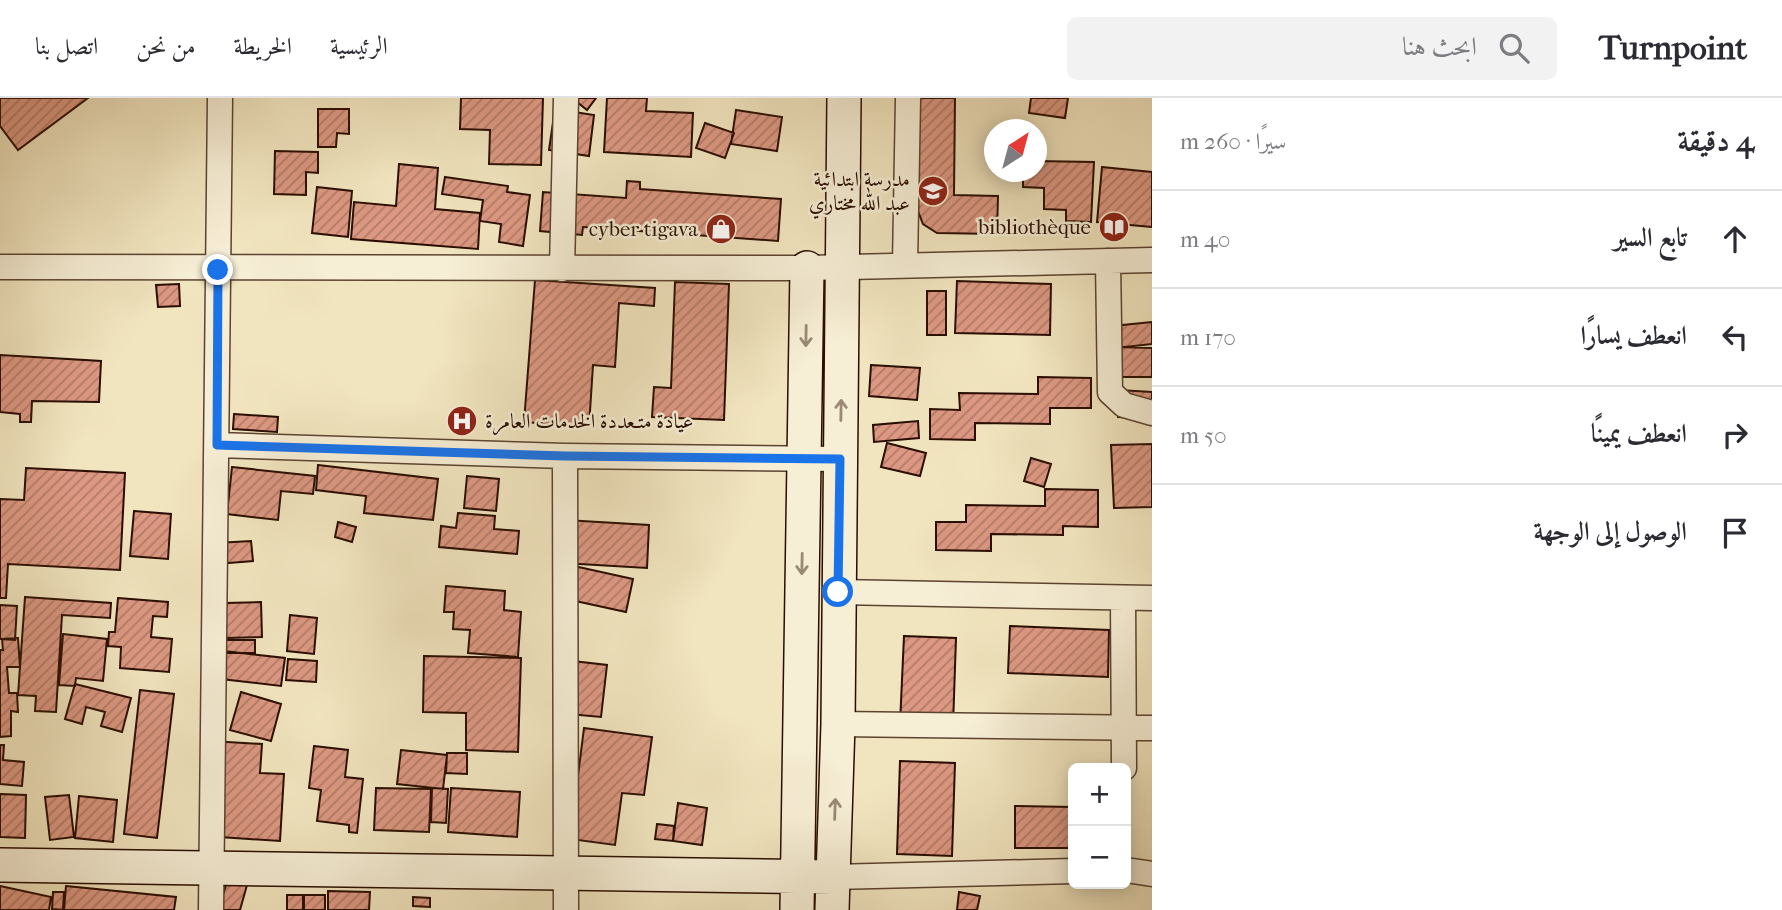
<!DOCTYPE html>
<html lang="ar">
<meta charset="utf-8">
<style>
:root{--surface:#fff;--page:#f2f2f3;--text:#2b2b33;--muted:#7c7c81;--line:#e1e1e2}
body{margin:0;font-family:"IM FELL French Canon",Amiri,serif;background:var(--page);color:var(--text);direction:rtl}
.controls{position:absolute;right:21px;bottom:21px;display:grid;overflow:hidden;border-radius:10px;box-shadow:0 4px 18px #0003}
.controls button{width:63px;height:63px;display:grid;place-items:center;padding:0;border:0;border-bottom:2px solid var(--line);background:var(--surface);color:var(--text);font:35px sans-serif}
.compass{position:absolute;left:984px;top:21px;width:63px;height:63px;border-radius:50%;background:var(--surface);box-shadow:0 4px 18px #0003;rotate:36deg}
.stop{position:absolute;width:21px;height:21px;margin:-16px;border:5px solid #1a73e8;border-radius:50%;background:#fff}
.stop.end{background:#1a73e8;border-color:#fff;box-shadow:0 2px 7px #0008}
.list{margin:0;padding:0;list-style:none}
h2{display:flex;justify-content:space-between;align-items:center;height:91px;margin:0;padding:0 28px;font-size:30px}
h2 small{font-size:23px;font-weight:400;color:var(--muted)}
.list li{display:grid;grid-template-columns:46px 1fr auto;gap:21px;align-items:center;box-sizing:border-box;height:98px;padding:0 28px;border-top:2px solid var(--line)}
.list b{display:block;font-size:26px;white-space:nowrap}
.list em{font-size:23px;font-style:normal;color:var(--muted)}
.icon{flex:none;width:38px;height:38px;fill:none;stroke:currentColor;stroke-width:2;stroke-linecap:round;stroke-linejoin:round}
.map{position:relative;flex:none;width:1152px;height:812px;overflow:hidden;direction:ltr}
header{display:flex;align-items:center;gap:42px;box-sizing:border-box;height:98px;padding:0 35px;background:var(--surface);border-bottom:2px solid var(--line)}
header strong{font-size:33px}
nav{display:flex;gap:38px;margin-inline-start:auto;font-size:24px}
.search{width:490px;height:63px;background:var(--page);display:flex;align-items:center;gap:18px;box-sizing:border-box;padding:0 24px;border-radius:10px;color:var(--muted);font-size:26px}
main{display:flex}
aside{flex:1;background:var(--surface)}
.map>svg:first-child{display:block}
.building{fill:url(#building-hatch);stroke:#2a0d00;stroke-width:2}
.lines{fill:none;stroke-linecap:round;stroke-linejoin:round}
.street-casing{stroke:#5c4330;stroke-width:27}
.secondary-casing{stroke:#2a0d00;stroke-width:36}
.street{stroke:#f6eed5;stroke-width:24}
.secondary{stroke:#f6eed5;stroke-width:33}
.oneway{stroke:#9a8975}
.route{stroke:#1a73e8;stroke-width:9}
.labels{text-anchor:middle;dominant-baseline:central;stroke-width:5;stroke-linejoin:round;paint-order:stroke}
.poi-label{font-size:21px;fill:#2a0d00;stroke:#f6eed5;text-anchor:end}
</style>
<header>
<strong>Turnpoint</strong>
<div class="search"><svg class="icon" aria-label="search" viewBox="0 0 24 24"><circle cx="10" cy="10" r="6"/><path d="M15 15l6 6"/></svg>ابحث هنا</div>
<nav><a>الرئيسية</a><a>الخريطة</a><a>من نحن</a><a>اتصل بنا</a></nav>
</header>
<main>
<aside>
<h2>4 دقيقة<small>سيرًا · 260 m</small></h2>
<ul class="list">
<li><svg class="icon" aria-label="ahead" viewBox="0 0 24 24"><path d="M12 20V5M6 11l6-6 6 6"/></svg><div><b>تابع السير</b></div><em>40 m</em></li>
<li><svg class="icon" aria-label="left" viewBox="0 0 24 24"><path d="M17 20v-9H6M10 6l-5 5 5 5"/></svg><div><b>انعطف يسارًا</b></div><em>170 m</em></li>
<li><svg class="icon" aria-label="right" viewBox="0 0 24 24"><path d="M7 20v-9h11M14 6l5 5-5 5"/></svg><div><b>انعطف يمينًا</b></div><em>50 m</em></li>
<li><svg class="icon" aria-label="arrive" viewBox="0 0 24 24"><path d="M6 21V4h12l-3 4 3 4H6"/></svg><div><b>الوصول إلى الوجهة</b></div></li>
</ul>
</aside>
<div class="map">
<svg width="1152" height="812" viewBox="0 0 1152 812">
<defs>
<pattern id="building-hatch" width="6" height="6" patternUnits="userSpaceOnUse" patternTransform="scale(1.75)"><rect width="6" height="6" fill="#dc9882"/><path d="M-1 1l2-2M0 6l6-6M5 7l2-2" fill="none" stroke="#b37a68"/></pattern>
</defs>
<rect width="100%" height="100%" fill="#f1e5bf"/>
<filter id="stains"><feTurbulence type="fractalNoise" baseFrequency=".00286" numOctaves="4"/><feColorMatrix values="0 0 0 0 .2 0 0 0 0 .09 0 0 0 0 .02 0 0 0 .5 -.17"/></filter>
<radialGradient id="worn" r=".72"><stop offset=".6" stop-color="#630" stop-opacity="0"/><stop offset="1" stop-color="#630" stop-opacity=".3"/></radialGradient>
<path class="building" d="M0 0H88L18 52 0 28Z
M461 0H543L541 67 489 66 490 32 460 31Z
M572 0H596L587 12Z
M607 0H647L646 13 693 15 691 59 604 54Z
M917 0H955L954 97 998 98 997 136 937 135 923 126 916 108Z
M1031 0H1068L1065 20 1029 15Z
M318 11H349V36L337 35 336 49H318Z
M555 11 594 17 589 58 549 52Z
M736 12 782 19 777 53 731 46Z
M705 25 734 35 725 60 696 50Z
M275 53 318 54V75L306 74V97L274 96Z
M1036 63 1094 64 1091 124 1066 123V112L1044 111V90L1023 89V74H1036Z
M399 66 438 70 435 111 480 115 478 151 351 141 354 104 396 108Z
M1102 69 1152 74V129L1097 124Z
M445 79 508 88 507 94 530 97 523 148 499 144 501 126 480 123 483 102 442 96Z
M627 83 640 84V91L781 101 778 143 583 129 582 137 540 133 543 94 626 100Z
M317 89 352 93 348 139 312 135Z
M535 182 655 190 654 208 619 205 615 269 593 267 589 329 524 324Z
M957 183 1051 186 1050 237 955 235Z
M675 184 729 186 724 322 652 319 654 289 671 290Z
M179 186 180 208 158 209 156 187Z
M927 193H946V237H927Z
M1152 224V246L1116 250 1113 228Z
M1118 249 1152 250V279H1118Z
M0 257 101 263 99 304 32 303 31 324H20V316L0 314Z
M871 267 920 270 917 302 869 298Z
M1038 279 1091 280V310H1050V326L975 325V342L930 341V311L960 312 959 295 1038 296Z
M1119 292 1152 294V320L1118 319Z
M234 316 278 319 277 334 233 331Z
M918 323 919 340 874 344 873 327Z
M887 345 926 355 920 378 881 369Z
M1152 346V409L1114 410 1111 347Z
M1031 360 1051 366 1044 389 1024 383Z
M318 367 438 381 433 422 364 415 366 398 316 392Z
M232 369 315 378 313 396 281 393 278 422 227 416Z
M26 370 125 375 120 472 8 466 6 500H0V401L24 402Z
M467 378 499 381 496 413 464 410Z
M1045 391 1098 392V429L1063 428V437L991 436V453L936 452V424H966V407L1045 408Z
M134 413 171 416 168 461 130 458Z
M458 415 495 418 494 431 519 433 517 456 439 449 441 428 456 430Z
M565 422 649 427 647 470 563 465Z
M338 424 356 429 352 444 335 439Z
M251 443 253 463 217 466 216 445Z
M574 468 633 481 626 514 566 501Z
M446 488 505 493 504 512 521 514 518 559 468 555 470 532 453 531 454 514H444Z
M25 499 111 505 110 520 62 517 56 614 35 613 36 598 18 597Z
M118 500 168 504 167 519 153 518 151 539 172 541 169 574 120 570 121 549 108 548 109 534H115Z
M261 504 262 539 226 540V505Z
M0 507 17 508 15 542 0 541Z
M290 517 317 520 314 556 287 553Z
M1010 528 1109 532 1108 579 1008 575Z
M63 536 107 541 103 583 76 580 75 588 59 587Z
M904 538 956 540 953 628 900 626Z
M18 540 20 569H7L9 595H17L18 614 11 613V638L0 639V552H3L2 541Z
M226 542H255V555H226Z
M224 553 285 560 281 588 221 581Z
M424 558 521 560 518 654 466 652V615L423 614Z
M288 561 317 563 316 584 286 582Z
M564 562 607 567 601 619 558 615Z
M75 586 131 600 122 634 101 628 105 614 86 609 82 626 65 621Z
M140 592 174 596 157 740 124 736Z
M241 594 281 606 271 643 230 632Z
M584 630 652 639 644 697 622 695 615 747 570 741Z
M211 643 262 646 260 675 284 676 280 743 220 739Z
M0 647H4L3 662 24 664 22 688 0 686Z
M314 648 348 652 345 679 363 681 357 735 349 734V727L317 723 321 692 309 690Z
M401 652 447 657 443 691 397 686Z
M447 655H467V676L446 675Z
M900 663 955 665 952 758 897 756Z
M376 690 431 691 429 734 374 732Z
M432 690 448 691 446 725 431 724Z
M451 690 520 694 517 739 448 734Z
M0 696 26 697 25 740 0 739Z
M69 697 74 739 50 742 45 699Z
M79 698 117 702 113 744 75 740Z
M678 705 707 710 702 747 673 743Z
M1015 708 1073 709V750H1015Z
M657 726 674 728 673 743 655 741Z
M228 781 247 787 240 812H218Z
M0 788 51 799 49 812H0Z
M66 788 176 799 174 812H64Z
M328 793 370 794 369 812H328Z
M53 794H64L63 812 52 811Z
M959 794 980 798 977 812H957Z
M287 797H303V812H287Z
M304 797H325V812H304Z
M413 799 430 800V809L413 808Z"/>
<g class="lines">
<g class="street-casing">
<path id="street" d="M1108 163 1110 294 1124 307 1152 315
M905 166 908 0
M0 169 807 170 1152 162
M562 171 566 0
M217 347 565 358 840 361
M565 358 566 812
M838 494 1152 500
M1123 500 1124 670
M838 626 1152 630
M1126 772 1152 776
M833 779 1073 773
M211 812 220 0"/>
</g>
<g class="secondary-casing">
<path id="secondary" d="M0 767 833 779
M797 812 807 170
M832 812 838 626 844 0"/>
</g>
<use href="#street" class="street"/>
<use href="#secondary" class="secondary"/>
</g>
<defs><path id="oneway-shaft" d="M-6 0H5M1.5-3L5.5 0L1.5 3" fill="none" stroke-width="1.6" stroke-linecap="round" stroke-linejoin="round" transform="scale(1.75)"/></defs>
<g class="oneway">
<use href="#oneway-shaft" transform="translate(806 238) rotate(91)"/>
<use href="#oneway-shaft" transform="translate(841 312) rotate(-89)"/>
<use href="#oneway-shaft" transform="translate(802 466) rotate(91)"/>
<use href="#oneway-shaft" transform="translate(835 711) rotate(-88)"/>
</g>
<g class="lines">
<path class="route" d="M218 172 217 347 565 358 840 361 838 494"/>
</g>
<defs>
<g id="school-disc" transform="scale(1.575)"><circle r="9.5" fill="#8f2418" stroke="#f6eed5"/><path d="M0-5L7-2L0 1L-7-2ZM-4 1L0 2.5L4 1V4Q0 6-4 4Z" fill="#fff"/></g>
<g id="library-disc" transform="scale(1.575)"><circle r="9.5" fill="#8f2418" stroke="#f6eed5"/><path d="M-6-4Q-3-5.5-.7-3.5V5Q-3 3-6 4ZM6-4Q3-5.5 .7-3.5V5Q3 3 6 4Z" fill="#fff"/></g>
<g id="shop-disc" transform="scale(1.575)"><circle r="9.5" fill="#8f2418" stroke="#f6eed5"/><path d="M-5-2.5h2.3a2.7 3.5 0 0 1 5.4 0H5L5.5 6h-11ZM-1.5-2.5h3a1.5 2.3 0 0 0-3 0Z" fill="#fff"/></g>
<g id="hospital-disc" transform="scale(1.575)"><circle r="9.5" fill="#8f2418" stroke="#f6eed5"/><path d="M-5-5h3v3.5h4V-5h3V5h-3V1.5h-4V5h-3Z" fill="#fff"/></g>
</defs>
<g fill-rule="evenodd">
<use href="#school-disc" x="933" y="93"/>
<use href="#library-disc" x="1114" y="129"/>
<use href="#shop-disc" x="721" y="131"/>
<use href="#hospital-disc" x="462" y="323"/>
</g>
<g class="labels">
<g class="poi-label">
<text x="910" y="81">مدرسة ابتدائية<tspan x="910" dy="24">عبد الله مختاري</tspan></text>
<text x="1091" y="129">bibliothèque</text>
<text x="698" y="131">cyber tigava</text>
<text x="485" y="323" text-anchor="start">عيادة متـعددة الخدمات العامرة</text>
</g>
</g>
<rect width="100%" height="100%" filter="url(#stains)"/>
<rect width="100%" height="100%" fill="url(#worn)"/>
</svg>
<div class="controls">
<button>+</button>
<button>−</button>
</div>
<svg class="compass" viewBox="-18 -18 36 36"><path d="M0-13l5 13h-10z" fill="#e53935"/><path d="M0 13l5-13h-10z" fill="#7c7c81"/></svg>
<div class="stop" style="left:838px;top:494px"></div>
<div class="stop end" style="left:218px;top:172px"></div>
</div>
</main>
